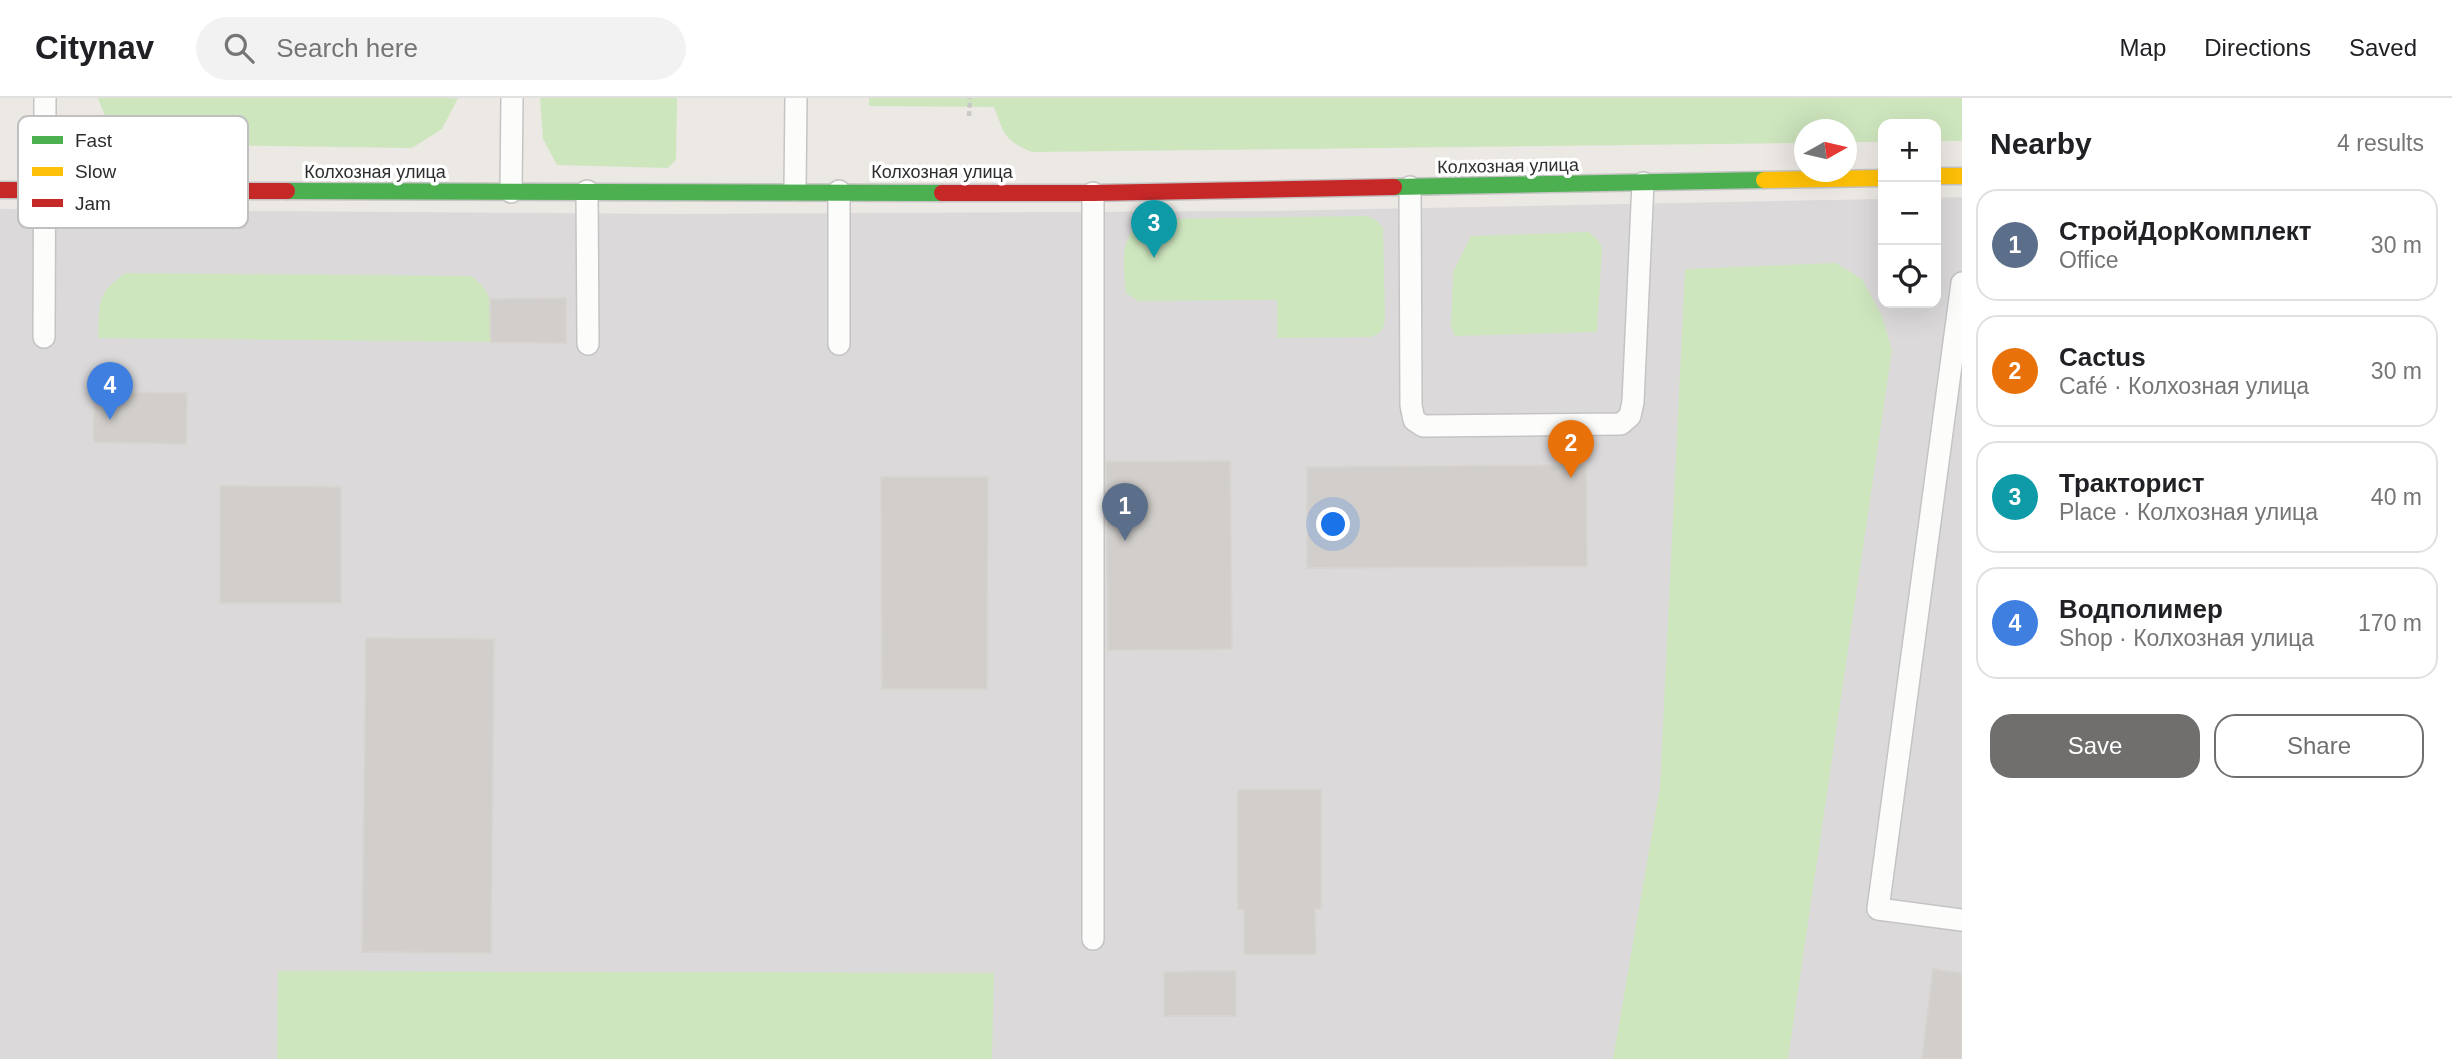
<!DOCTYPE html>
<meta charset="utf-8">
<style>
:root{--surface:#fff;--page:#f2f2f2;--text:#202124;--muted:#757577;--line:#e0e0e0;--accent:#706f6e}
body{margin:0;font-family:Helvetica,sans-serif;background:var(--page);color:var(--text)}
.controls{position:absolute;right:21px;top:21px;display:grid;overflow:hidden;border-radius:14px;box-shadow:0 7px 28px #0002}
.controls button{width:63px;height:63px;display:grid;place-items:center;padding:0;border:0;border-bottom:2px solid var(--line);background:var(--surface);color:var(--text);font:35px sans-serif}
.compass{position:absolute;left:1794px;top:21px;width:63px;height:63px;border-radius:50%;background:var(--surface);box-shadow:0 7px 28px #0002;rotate:82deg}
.you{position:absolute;left:1334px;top:427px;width:24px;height:24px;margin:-18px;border:5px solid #fff;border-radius:50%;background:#1a73e8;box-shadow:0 0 0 10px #1a73e833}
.badge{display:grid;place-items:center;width:46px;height:46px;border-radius:50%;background:var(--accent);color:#fff;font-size:23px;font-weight:700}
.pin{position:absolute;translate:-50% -58px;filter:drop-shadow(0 2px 4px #0008)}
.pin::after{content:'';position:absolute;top:37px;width:24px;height:21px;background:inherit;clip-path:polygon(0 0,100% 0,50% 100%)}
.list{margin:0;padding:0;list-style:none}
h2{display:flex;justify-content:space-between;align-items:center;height:91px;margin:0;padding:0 28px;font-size:30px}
h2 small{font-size:23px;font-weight:400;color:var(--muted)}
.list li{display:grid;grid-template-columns:46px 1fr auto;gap:21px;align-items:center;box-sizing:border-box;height:112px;margin:0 14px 14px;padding:0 14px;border:2px solid var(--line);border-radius:21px}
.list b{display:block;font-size:26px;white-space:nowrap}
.list p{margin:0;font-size:23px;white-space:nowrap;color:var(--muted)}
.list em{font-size:23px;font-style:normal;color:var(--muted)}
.actions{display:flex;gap:14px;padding:21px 28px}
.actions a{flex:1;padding:16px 0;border:2px solid var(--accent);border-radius:21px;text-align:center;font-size:24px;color:var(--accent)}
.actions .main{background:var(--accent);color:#fff}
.icon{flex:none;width:38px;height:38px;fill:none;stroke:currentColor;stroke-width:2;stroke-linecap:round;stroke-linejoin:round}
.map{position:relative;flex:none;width:1962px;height:961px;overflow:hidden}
header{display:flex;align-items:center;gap:42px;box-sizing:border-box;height:98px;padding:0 35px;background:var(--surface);border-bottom:2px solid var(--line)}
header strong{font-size:33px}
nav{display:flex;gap:38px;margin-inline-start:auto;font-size:24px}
.search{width:490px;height:63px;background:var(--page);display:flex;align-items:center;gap:18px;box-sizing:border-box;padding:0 24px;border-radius:38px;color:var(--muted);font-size:26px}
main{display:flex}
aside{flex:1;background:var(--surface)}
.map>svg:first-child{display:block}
.industrial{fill:#dcd9db}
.green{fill:#cee6be}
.building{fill:#d1cecb;stroke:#d7d4d0;stroke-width:2}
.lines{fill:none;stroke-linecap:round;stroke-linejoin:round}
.lane-casing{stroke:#c5c4c5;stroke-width:24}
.fast-casing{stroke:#c5c4c5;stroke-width:19}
.slow-casing{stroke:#c5c4c5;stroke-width:19}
.jam-casing{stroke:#c5c4c5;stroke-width:19}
.path{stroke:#c9c9c8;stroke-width:4.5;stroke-dasharray:5 3.5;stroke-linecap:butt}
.lane{stroke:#fcfcfb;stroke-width:21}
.fast{stroke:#4caf50;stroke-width:16}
.slow{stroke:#ffc107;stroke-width:16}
.jam{stroke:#c62828;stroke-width:16}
.labels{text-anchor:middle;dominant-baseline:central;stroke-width:7;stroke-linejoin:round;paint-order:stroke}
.street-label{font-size:18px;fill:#2e2e2e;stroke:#fff}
.key{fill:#fff;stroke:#c0c0c0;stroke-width:2}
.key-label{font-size:19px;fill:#2e2e2e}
</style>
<header>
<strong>Citynav</strong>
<div class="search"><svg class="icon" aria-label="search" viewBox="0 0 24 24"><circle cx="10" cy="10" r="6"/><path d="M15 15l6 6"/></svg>Search here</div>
<nav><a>Map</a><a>Directions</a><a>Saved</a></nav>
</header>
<main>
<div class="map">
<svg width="1962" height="961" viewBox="0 0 1962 961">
<rect width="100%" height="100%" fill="#ece8e4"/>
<path class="industrial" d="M1962 99V961H0V111L677 116 1264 113 1883 101V205H1936V100Z"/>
<path class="green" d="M98 0H458L442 31 412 50 131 46 110 32Z
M540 0H677L676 62 668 70 557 67 543 41Z
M869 0H1962V43H1936V26H1883V44H1847L1846 32H1804V45L1032 54C1004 42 1004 36 994 9L869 8Z
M1367 118 1376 122 1383 130 1385 221C1384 231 1381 236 1370 239L1277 240V202L1138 203 1126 195C1123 167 1118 131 1150 121Z
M1589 134 1597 141 1602 149 1597 234 1455 238 1451 228 1453 174 1471 138Z
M1836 165 1862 181 1882 218 1892 252 1788 961H1613L1660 689 1685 171Z
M126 175 471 178C497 196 491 216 491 244L98 240C100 205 95 196 126 175Z
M278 873 994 875 992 961H277Z"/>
<path class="building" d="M566 200V245L491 244 490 201Z
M94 294 187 295 186 346 94 344Z
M1230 363 1232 551 1108 552 1106 364Z
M1586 367 1587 468 1307 470V369Z
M881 379H988L987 591H882Z
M220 388 341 389V505H220Z
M366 540 494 541 491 855 362 854Z
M1238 692H1321V811H1315L1316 856H1244V811H1238Z
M1933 871 1962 875V961H1922Z
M1236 873V918H1164V874Z"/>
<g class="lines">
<g class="lane-casing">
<path id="lane" d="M1410 89 1411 307 1414 322 1423 328 1621 326 1630 318 1633 304 1643 85
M795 92 796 0
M587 93 588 246
M839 93V246
M511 94 512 0
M1962 185 1878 811 1962 822
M44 239 45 0
M1093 841V95"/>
</g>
<g class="fast-casing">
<path id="fast" d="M1394 89 1764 82
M287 93 942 95"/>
</g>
<g class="slow-casing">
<path id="slow" d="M1936 78H1962
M1764 82 1883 80"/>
</g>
<g class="jam-casing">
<path id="jam" d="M0 92 287 93
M942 95H1093L1394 89"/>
</g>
<path class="path" d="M969 18 970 0"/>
<use href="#lane" class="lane"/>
<use href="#fast" class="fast"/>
<use href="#slow" class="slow"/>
<use href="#jam" class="jam"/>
</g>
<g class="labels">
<g class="street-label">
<text transform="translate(1508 68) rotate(-1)">Колхозная улица</text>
<text x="375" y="74">Колхозная улица</text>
<text x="942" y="74">Колхозная улица</text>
</g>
</g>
<rect x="18" y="18" width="230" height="112" rx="10" class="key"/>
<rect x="32" y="38" width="31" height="8" fill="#4caf50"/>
<rect x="32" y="69" width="31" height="9" fill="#ffc107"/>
<rect x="32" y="101" width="31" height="8" fill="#c62828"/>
<g class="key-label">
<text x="75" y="49">Fast</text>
<text x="75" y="80">Slow</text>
<text x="75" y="112">Jam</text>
</g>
</svg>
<div class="controls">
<button>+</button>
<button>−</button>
<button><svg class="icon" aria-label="locate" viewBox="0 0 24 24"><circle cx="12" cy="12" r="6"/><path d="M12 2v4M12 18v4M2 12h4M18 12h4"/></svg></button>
</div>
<svg class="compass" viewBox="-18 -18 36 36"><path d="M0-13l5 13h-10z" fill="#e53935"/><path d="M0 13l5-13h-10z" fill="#757577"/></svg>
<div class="you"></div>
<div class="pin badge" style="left:1125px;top:443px;background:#5c6f8a">1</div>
<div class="pin badge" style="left:1571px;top:380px;background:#e8710a">2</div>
<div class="pin badge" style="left:1154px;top:160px;background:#0f9aa8">3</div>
<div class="pin badge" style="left:110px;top:322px;background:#3f7fe0">4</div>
</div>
<aside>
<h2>Nearby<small>4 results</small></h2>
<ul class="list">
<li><span class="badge" style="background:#5c6f8a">1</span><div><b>СтройДорКомплект</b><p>Office</p></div><em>30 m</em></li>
<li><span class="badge" style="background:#e8710a">2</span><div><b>Cactus</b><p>Café · Колхозная улица</p></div><em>30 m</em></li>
<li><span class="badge" style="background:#0f9aa8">3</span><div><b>Тракторист</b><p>Place · Колхозная улица</p></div><em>40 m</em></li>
<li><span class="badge" style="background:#3f7fe0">4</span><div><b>Водполимер</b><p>Shop · Колхозная улица</p></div><em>170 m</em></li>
</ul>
<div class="actions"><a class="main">Save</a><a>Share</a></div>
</aside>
</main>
